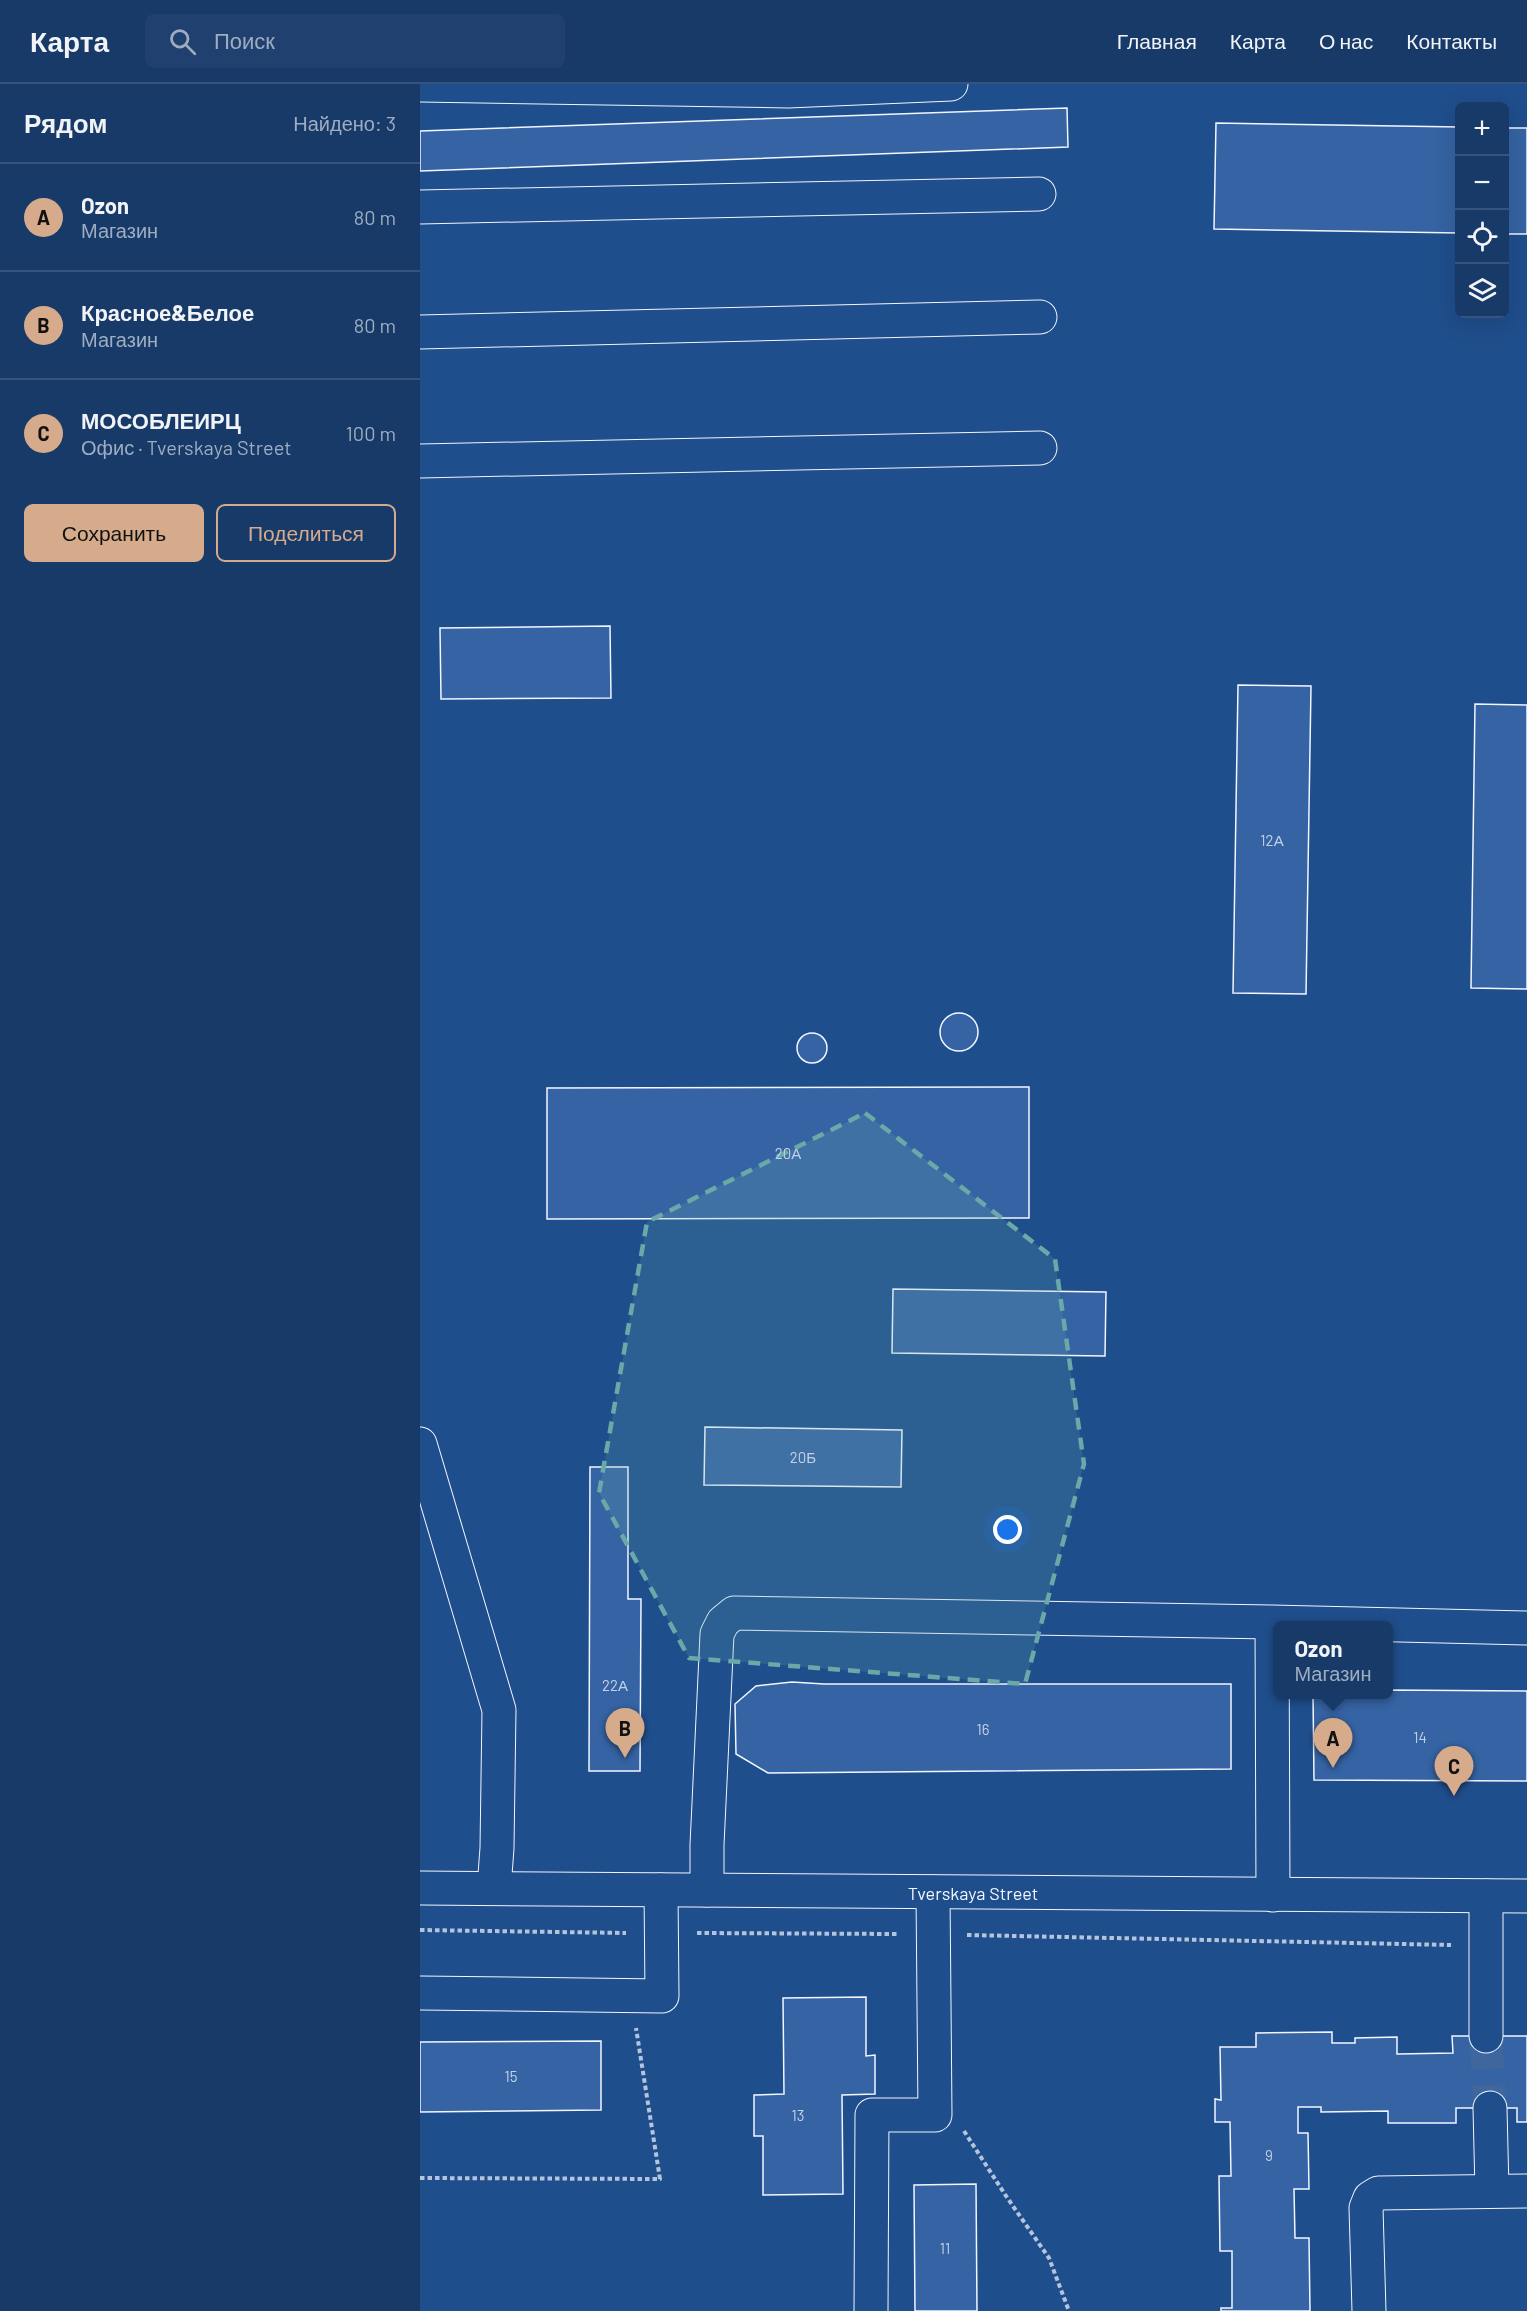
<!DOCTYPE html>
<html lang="ru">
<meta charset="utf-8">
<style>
:root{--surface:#173a69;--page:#20416f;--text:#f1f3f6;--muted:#9eadc0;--line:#36547d;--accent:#d6ab8b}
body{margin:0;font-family:Barlow,sans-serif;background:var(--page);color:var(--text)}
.controls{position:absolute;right:18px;top:18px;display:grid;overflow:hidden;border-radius:9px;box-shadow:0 6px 24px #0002}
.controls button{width:54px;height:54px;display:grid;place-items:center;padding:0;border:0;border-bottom:2px solid var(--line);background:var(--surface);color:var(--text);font:30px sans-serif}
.you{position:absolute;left:588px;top:1446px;width:21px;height:21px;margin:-15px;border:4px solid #fff;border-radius:50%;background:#1a73e8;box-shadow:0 0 0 9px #1a73e833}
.badge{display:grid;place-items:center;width:39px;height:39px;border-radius:50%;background:var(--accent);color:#111;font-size:20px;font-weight:700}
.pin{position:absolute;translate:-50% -50px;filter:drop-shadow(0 2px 3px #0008)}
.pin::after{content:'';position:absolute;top:32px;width:21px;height:18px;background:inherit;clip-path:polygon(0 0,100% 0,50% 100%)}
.popup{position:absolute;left:853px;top:1537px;width:120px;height:78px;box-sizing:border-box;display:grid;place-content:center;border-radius:9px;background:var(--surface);filter:drop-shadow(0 2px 4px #0005);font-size:20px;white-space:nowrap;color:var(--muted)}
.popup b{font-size:22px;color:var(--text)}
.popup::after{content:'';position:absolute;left:50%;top:100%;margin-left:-12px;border:12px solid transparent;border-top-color:var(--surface)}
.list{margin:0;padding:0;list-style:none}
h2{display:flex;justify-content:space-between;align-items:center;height:78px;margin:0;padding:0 24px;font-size:26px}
h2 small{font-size:20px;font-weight:400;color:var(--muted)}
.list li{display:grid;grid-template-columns:39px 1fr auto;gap:18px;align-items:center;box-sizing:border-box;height:108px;padding:0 24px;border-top:2px solid var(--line)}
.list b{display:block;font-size:22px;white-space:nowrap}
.list p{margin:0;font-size:20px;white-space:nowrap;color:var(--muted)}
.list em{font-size:20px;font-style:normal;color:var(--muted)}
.actions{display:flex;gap:12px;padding:18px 24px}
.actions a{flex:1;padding:14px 0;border:2px solid var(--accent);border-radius:9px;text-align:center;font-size:21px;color:var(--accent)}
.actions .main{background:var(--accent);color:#111}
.icon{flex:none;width:33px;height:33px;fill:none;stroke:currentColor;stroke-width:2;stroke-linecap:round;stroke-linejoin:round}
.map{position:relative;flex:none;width:1107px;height:2227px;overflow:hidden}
header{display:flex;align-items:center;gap:36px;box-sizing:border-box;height:84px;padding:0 30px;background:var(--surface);border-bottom:2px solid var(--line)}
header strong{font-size:28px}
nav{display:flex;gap:33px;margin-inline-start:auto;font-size:21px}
.search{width:420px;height:54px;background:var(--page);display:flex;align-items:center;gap:15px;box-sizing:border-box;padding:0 21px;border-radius:9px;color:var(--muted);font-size:22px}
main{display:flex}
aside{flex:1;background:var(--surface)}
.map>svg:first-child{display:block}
.building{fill:#3563a3;stroke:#f2f6ff;stroke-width:1.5}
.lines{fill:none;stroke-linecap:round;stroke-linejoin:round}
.minor-tunnel{stroke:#3f679d;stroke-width:33;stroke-dasharray:33 16;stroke-linecap:butt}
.minor-casing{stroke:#f2f6ff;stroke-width:35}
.major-casing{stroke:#f2f6ff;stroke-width:35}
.path{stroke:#b3c4dc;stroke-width:4;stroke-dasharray:4.5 3;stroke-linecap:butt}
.minor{stroke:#1f4e8c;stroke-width:33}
.major{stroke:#1f4e8c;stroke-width:33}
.marked{fill:#6aa9a8;fill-opacity:0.2;stroke:#6aa9a8;stroke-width:4.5;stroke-dasharray:12 8;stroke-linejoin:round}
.labels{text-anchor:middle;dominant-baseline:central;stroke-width:4.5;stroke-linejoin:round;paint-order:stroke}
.number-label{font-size:15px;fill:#c3d1e8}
.street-label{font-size:18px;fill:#f2f6ff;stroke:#1f4e8c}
</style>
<header>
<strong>Карта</strong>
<div class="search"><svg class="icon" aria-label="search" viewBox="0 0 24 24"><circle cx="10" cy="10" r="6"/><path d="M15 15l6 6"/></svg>Поиск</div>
<nav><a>Главная</a><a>Карта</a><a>О нас</a><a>Контакты</a></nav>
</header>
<main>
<aside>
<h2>Рядом<small>Найдено: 3</small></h2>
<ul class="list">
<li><span class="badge">A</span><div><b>Ozon</b><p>Магазин</p></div><em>80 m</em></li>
<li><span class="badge">B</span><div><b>Красное&amp;Белое</b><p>Магазин</p></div><em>80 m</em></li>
<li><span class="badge">C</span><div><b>МОСОБЛЕИРЦ</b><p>Офис · Tverskaya Street</p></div><em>100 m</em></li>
</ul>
<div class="actions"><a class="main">Сохранить</a><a>Поделиться</a></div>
</aside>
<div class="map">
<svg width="1107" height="2227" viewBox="0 0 1107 2227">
<rect width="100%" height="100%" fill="#1f4e8c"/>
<path class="building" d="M647 24 648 63 0 87V47Z
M796 39 1040 43V149L794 145Z
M1084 44H1107V150H1084Z
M190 542 191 614 21 615 20 544Z
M818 601 891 602 886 910 813 909Z
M1055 620 1107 621V905L1051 904Z
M520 948a19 19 0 1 1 38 0a19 19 0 1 1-38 0Z
M377 964a15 15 0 1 1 30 0a15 15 0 1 1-30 0Z
M609 1003V1134L127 1135V1004Z
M473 1205 686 1208 685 1272 472 1269Z
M285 1343 482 1346 481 1403 284 1401Z
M170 1383H208V1515H221L220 1687H169Z
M372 1598 404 1600H811V1685L348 1689 316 1670 315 1620 336 1602Z
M968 1606 1107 1607V1697L894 1696 893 1610H968Z
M446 1913V1972L455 1971V2010L422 2011 423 2110 343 2111V2052H334V2011L364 2010 363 1914Z
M912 1948V1959H935V1954L977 1953V1970L1033 1969 1032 1952H1107V2038H1097V2024H1036V2039H968V2027L901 2028V2023H878V2049H888L889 2105H874L875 2154H889L890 2227H801V2224H812V2167H800L799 2092H811L810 2038H795V2015L801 2016 800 1963H836V1949Z
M181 1957V2026L0 2028V1958Z
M556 2100 557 2227H495L494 2101Z"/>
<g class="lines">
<path class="minor-tunnel" d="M1066 1952 1070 2024"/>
<g class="minor-casing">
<path id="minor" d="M0 1 368 7 531 0
M0 123 619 110
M0 248 620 233
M0 377 620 364
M0 1360 79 1626 77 1764 74 1804
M287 1806V1761L297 1550 303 1538 314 1529 852 1538
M853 1811 852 1538 1107 1544
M0 1909 242 1912 241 1806
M1066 1952V1812
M1070 2024 1072 2107
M451 2227 452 2031H515L513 1808
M949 2227 946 2124 950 2114 958 2109 1107 2107"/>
</g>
<g class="major-casing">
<path id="major" d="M0 1804 1107 1812"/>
</g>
<path class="path" d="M0 1846 206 1849
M277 1849 479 1850
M547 1851 1031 1861
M544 2047 586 2112 629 2174 649 2227
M0 2094 240 2095 216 1944"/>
<use href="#minor" class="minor"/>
<use href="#major" class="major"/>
</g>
<path class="marked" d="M445 1029 635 1175 664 1380 605 1600 269 1574 179 1409 227 1138Z"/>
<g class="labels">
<g class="number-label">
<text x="852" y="756">12А</text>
<text x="368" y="1069">20А</text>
<text x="383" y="1373">20Б</text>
<text x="195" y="1601">22А</text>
<text x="563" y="1645">16</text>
<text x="1000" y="1653">14</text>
<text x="91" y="1992">15</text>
<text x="378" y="2031">13</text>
<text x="849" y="2071">9</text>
<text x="525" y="2164">11</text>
</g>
<g class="street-label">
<text x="553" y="1809">Tverskaya Street</text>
</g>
</g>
</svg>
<div class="controls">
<button>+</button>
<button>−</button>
<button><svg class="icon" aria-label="locate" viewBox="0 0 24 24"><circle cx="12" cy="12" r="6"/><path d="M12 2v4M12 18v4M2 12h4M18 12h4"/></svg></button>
<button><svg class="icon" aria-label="layers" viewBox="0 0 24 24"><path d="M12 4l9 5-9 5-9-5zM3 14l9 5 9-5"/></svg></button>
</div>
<div class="you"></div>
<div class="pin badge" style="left:913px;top:1684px">A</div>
<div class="popup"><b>Ozon</b>Магазин</div>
<div class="pin badge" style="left:205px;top:1674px">B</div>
<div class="pin badge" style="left:1034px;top:1712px">C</div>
</div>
</main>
